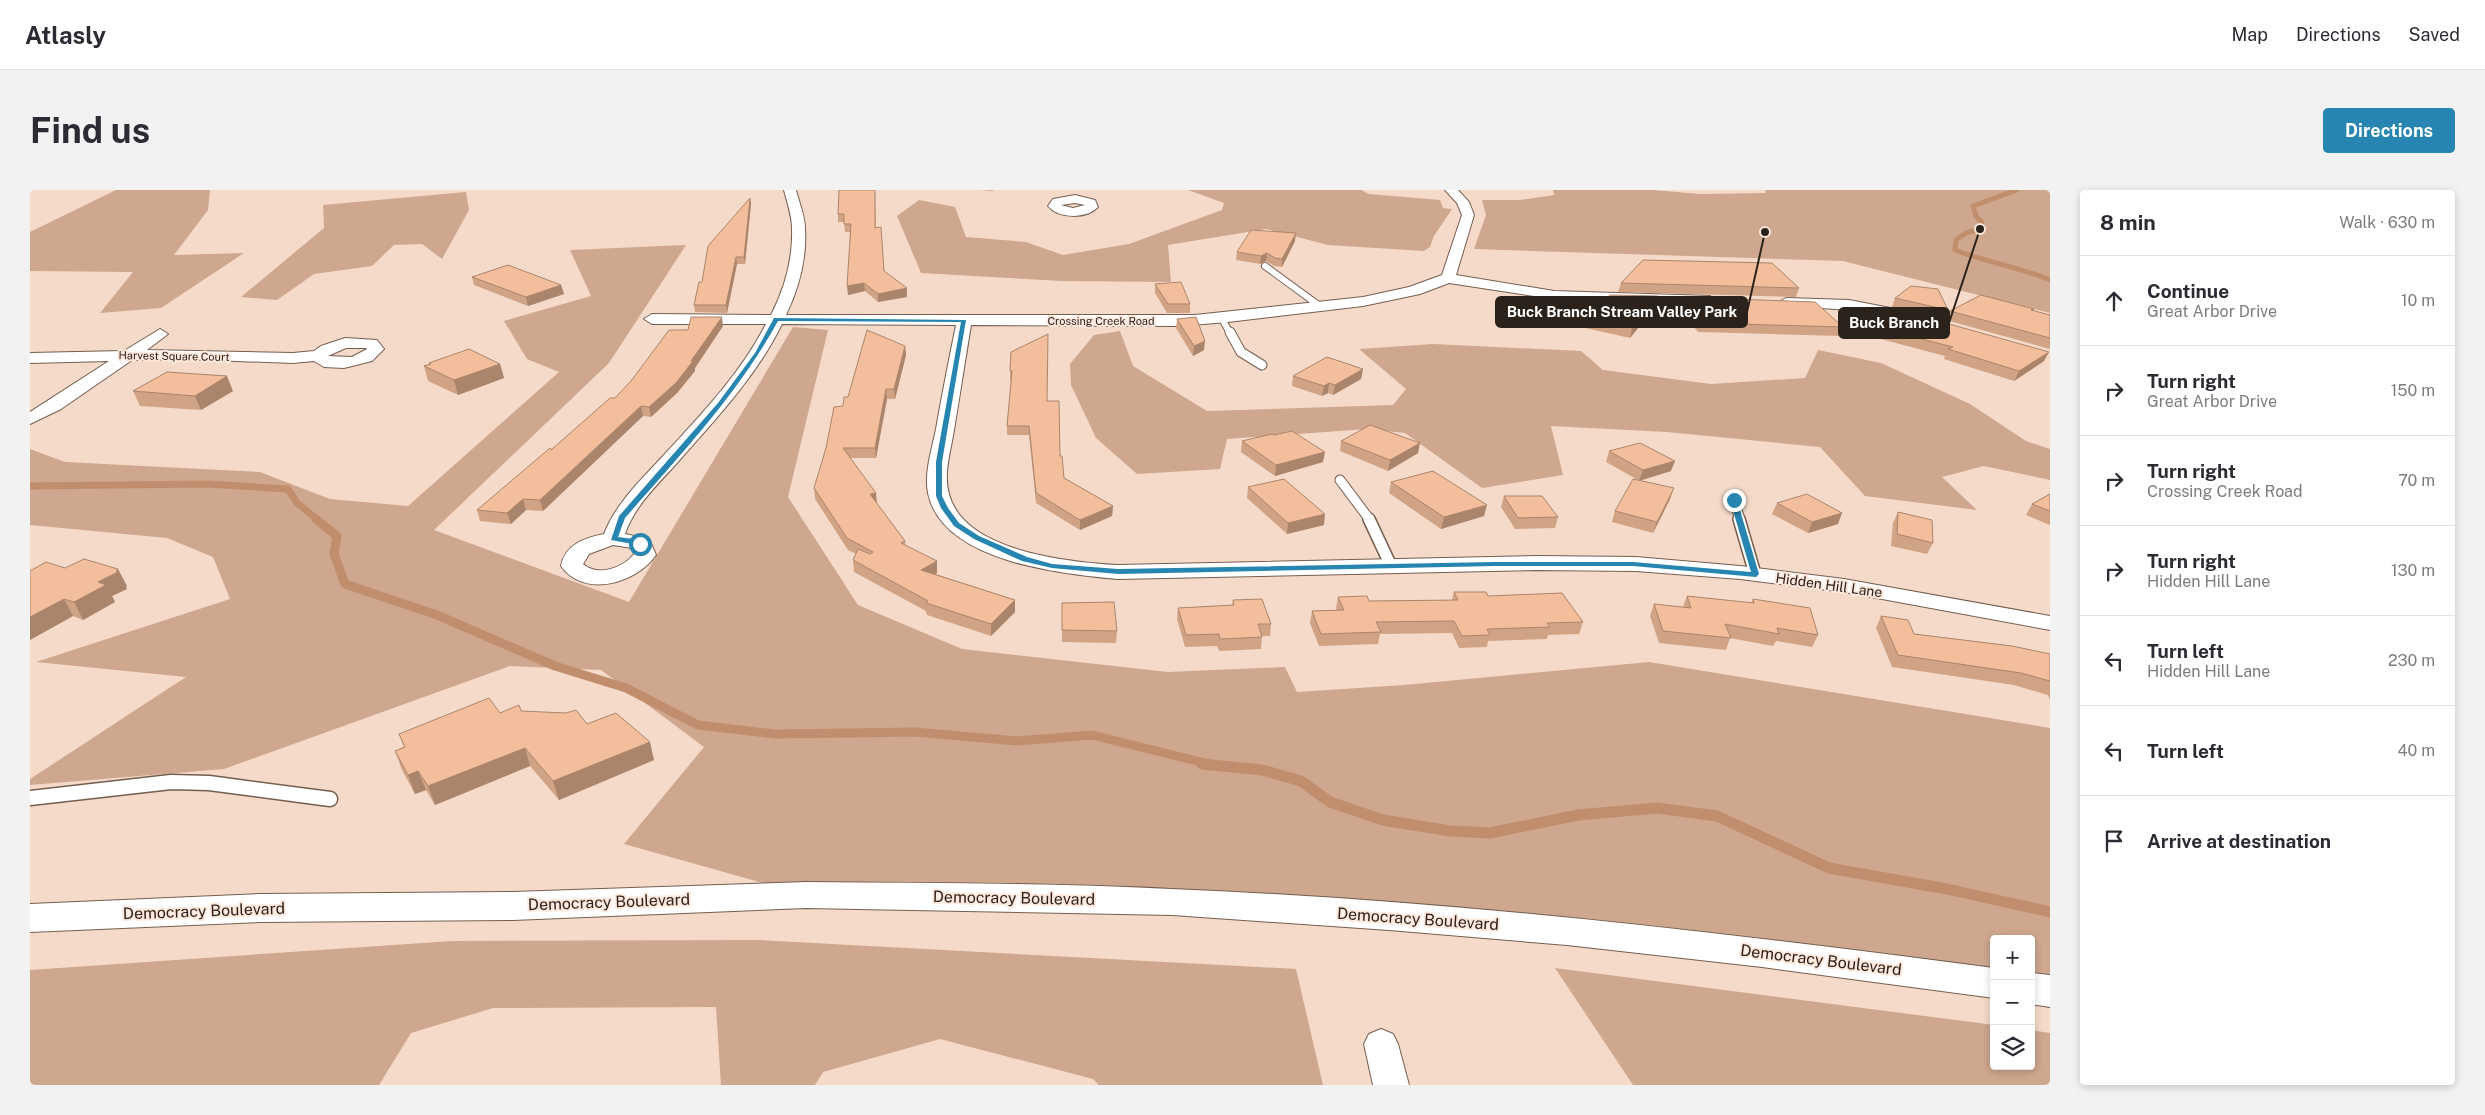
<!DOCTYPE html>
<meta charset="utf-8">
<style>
:root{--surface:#fff;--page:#f2f2f3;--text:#2b2b33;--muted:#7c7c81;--line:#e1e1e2;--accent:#2785b1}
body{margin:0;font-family:"Public Sans",sans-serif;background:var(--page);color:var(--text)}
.controls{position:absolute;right:15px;bottom:15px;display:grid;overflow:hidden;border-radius:5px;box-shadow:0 2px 8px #0003}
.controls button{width:45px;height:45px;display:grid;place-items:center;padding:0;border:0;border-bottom:1px solid var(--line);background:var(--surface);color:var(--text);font:25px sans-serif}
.stop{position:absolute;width:15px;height:15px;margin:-11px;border:4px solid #2785b1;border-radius:50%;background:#fff}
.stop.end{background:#2785b1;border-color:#fff;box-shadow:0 1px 5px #0008}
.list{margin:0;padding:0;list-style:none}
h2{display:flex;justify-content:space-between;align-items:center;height:65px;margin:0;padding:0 20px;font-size:21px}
h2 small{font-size:16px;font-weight:400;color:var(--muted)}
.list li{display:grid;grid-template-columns:32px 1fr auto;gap:15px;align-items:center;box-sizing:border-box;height:90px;padding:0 20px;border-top:1px solid var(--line)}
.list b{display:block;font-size:19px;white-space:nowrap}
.list p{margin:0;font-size:16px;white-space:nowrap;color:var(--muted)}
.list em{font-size:16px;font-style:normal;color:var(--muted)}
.icon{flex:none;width:28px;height:28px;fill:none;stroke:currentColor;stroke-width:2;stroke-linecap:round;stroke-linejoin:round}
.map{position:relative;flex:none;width:2020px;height:895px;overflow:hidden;border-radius:5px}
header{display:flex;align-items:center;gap:30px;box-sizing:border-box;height:70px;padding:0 25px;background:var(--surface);border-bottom:1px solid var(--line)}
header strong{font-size:24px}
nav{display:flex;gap:28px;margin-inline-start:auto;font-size:18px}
.intro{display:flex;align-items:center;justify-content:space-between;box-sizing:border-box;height:120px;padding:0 30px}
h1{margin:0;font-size:35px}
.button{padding:12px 22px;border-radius:5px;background:var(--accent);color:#fff;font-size:18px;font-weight:700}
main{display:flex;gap:30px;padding:0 30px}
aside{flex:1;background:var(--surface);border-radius:5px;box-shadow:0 2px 8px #0003}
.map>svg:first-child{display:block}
.green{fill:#cea78e}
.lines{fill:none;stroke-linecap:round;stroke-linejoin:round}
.stream-far3{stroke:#c18e6d;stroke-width:5}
.stream-far2{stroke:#c18e6d;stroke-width:7}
.stream-far1{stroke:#c18e6d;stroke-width:9}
.stream{stroke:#c18e6d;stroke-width:11}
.service-far3-casing{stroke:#755e4f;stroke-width:8}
.service-far2-casing{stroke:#755e4f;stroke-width:11}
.service-far1-casing{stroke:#755e4f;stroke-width:14}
.service-casing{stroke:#755e4f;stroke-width:17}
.minor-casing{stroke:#755e4f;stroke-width:2}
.secondary-casing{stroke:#755e4f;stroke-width:2}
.service-far3{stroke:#fff;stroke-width:6}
.service-far2{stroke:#fff;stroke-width:9}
.service-far1{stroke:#fff;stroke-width:11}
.service{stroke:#fff;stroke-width:14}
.minor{fill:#fff;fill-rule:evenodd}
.secondary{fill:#fff;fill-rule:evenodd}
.wall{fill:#d1a385}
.shaded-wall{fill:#aa856c}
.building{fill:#f3be9b;stroke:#aa856c}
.route{fill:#2785b1}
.labels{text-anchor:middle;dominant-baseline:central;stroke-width:4;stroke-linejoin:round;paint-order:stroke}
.far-street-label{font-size:11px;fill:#2b221b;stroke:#fee8db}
.street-label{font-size:14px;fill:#2b221b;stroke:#fee8db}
.near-street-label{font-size:16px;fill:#2b221b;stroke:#fee8db}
.leader{fill:none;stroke:#2b221b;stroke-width:2}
.callout-dot{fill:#2b221b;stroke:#fee8db;stroke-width:2}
.callout{fill:#2b221b;stroke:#2b221b;stroke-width:2}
.callout-label{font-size:15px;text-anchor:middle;font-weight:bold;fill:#fff}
</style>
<header>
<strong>Atlasly</strong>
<nav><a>Map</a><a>Directions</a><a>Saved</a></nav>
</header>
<div class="intro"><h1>Find us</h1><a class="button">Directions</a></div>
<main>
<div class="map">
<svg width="2020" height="895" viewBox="0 0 2020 895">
<rect width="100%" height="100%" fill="#f5dac9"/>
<path class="green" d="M86 0H180L178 20 144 65 214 63 131 118 70 123 103 82 0 81V42Z
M1158 0H1332L1338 4 1410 10 1413 18 1422 19 1404 46 1400 57 1394 61 1298 55 1236 39 1138 55 1141 92 1032 91 891 83 867 26 889 10 925 17 936 47 996 52 1033 65 1099 54 1192 20 1194 13Z
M1523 0H1623L1670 4 1736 3 1735 0H2020V123L1813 71 1444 59 1456 25 1452 10H1490L1524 5Z
M436 2 439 20 412 69 392 54 364 55 342 76 284 84 247 110 211 107 294 38 293 15Z
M656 55 579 173 404 340 599 412 763 137 798 140 758 307 828 415 932 459 1138 482 1255 477 1267 502 1374 495 1619 472 2020 538V801L2001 798V749H1964V793L1537 741 776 705 594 654 674 557 571 480 480 476 194 579 0 595V589L156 487 6 472 200 409 183 367 137 348 0 335V259L35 272 230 282 300 309 378 316 529 182 497 169 474 131 561 106 540 60Z
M1090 141 1103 176 1177 221 1363 215 1376 199 1329 159 1403 154 1551 161 1573 180 1681 194 1775 188 1788 160 1851 173 1940 214 1996 251 2020 259V290L1954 276 1912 287 1947 320 1835 306 1790 257 1637 242 1521 236 1533 285 1452 298 1375 243 1337 239 1197 249 1190 279 1107 284 1066 248 1041 195 1040 174 1064 145Z
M728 750 1266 779 1293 895H1069L1063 889 910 849 793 882 785 895H691L686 817 463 818 381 843 349 895H0V780L422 751Z
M1525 778 1964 835V876H2001V840L2020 843V895H1603Z"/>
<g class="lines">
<path class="stream-far3" d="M1987 0 1943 16 1946 26 1952 33 1950 39 1936 43 1926 50 1925 60C1956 72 1989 77 2020 90"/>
<path class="stream-far2" d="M0 296 177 294 258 299 267 313 288 330"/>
<path class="stream-far1" d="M286 329 307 346 304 364 315 394 407 425 525 476 596 498 668 535 745 544 885 542 987 551 1062 545 1183 575"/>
<path class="stream" d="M1172 574 1232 580 1271 591 1300 612 1353 630 1420 641 1460 643 1548 625 1627 618 1687 626 1799 678 1917 699 2020 722"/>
<g class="service-far3-casing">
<path id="service-far3" d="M1235 76 1291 117
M1192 129 1200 143"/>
</g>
<g class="service-far2-casing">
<path id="service-far2" d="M1200 142 1211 162 1232 175
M1310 290 1340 330
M1704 310 1710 330"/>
</g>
<g class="service-far1-casing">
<path id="service-far1" d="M1339 329 1361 376
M1709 329 1725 384"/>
</g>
<g class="service-casing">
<path id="service" d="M0 608 141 592 179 593 300 609"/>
</g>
<g class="minor-casing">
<path id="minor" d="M754 0H766C769 12 775 26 775 38 777 68 769 98 756 125H1165L1333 107 1379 97 1412 85 1432 25 1427 13 1415 0H1428L1439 12 1444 25 1426 85 1524 101 1680 106 1687 110 1680 114 1524 109 1419 93 1390 104 1333 116 1198 132 1148 136 941 135C935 170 930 205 924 240 921 260 913 284 919 304 934 362 1039 372 1088 375L1507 366 1606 367 1710 376 1814 389 2020 426V440L1814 402 1710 389 1606 381 1507 380 1088 389C1032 384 912 372 898 303 894 283 902 259 906 239 912 204 919 170 926 135L752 134C728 183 690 225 654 265 633 290 606 312 595 344L619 349 626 365C607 393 554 409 531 376 535 354 555 348 574 344 586 313 611 290 633 266 671 225 711 183 736 134H622L614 129 622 124 741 125C755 98 763 68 762 38 762 26 757 12 754 0ZM583 355 602 358 604 364C593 378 568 387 553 374L559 364Z
M1045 5 1065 10 1068 17C1057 29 1028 29 1018 16L1023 9ZM1045 13 1055 15 1043 18 1031 15Z
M1756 108 1819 110 1881 122 1889 127 1881 132 1819 120 1751 115 1749 112Z
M130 139 138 144 117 160 263 163 284 161 291 156 315 148 347 150 354 159 342 171 314 178 294 177 284 171 263 173 154 169 102 170 31 219 0 234V222L79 171 0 173V163L94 161ZM316 158H336L337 159 322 167 298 166Z
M1351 839 1363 844 1368 854 1379 895H1343L1334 854 1339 844Z"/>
</g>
<g class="secondary-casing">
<path id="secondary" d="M776 692C898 693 1020 693 1141 699 1417 710 1691 742 1964 778V808L1732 777 1537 755 1359 740 1142 725 776 718 483 730 230 732 0 742V714L230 704 483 702Z
M2001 783 2020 785V817L2001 814Z"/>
</g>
<use href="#service-far3" class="service-far3"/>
<use href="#service-far2" class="service-far2"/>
<use href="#service-far1" class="service-far1"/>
<use href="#service" class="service"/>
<use href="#minor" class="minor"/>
<use href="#secondary" class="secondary"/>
</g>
<path class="wall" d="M845 0 846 38 854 81 877 107 848 112 835 101 818 105 820 42H815L814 32H808V24Z
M951 0H963V1Z
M720 8 721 14 715 74H707L697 123 665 122 664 115 672 92Z
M1265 51 1252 77 1244 76 1236 71 1230 74 1206 70 1207 62Z
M442 87 531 95 534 104 498 116 444 95Z
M1591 93 1769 98 1766 107 1588 102Z
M1125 94 1160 114V123H1137L1125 103Z
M1649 107 1813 137 1810 146 1668 142 1646 116Z
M1865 108 1918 120 1914 130 1862 117Z
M1626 116 1600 148 1555 138 1558 128Z
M2004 119 2003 121 2020 125V159L1916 130 1920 121Z
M1147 129 1174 160 1163 166 1146 138Z
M1832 134 2014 171 1984 191 1914 169 1915 166 1828 143Z
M693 136 665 178V181L647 203 621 227 613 226 513 321 496 320 481 334 450 331 447 320 585 208 658 140Z
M875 156 876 165 865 209H857L846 268H821L847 314 875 351 876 356 907 371V383L905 384 985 410V422L961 446 897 425 896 421 824 382 823 370 826 364 818 360 785 309 784 298 813 216 818 207Z
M981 162 1018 211 1034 288 1083 316 1082 326 1050 340 1006 313 999 245H977V236L981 190H980V181Z
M399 173 470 174 474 188 428 205 398 191 394 176 399 174Z
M1333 179 1331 189 1303 205 1298 203 1292 206 1262 196 1263 186Z
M103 201H203L171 220 110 216Z
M1212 251 1293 272 1245 286 1211 262Z
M1311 251 1388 263 1358 281 1310 261Z
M1579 261 1641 281 1610 290 1640 309 1623 343 1582 332 1585 321 1608 290 1576 272Z
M1361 292 1454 326 1411 339 1359 303Z
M1218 297 1294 335 1257 344 1217 308Z
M2020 304V335L1996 325 2002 314Z
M1474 306 1528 327 1525 338 1485 339 1471 317Z
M1747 313 1808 334 1778 343 1742 324Z
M1868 322 1903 353 1897 364 1861 356 1863 333Z
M0 381 97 396 96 397 97 399 82 406 85 412 53 430 43 426 0 450Z
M1424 402 1553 432 1549 444 1518 445 1517 449 1458 451 1457 457 1429 458 1422 443 1350 444 1348 454 1289 456 1280 433 1282 421 1307 420 1306 419 1308 407 1339 411 1422 410Z
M1657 406 1721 413 1723 409 1788 445 1782 457 1746 451 1743 456 1700 448 1696 460 1629 453 1620 426 1624 414 1653 417Z
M1203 410 1241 434 1240 446H1232L1231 459 1189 461 1187 456 1155 457 1147 429 1148 418 1202 416Z
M1032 413 1087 441 1086 453 1032 452Z
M1851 426 1884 444 2020 464V510L2018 505 1984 495 1862 477 1846 438Z
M491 521 557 534 624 570 529 610 500 576 405 615 396 600 385 604 372 580 365 561 374 557 369 544 470 523Z"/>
<path class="shaded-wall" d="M720 8 721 14 715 74 714 67Z
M1266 43 1265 51 1252 77V69Z
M1237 63 1236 71 1230 74 1231 66Z
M706 67 707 74 697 123 696 115Z
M834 93 835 101 818 105 817 96Z
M531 95 534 104 498 116 496 107Z
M877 98V107L848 112V104Z
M1628 106 1626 116 1600 148 1602 138Z
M692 127 693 136 665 178V181L647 203 621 227 619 217 661 171Z
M1175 151 1174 160 1163 166 1164 156Z
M875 156 876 165 865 209 864 199Z
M2019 162 2014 171 1984 191 1989 181Z
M470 174 474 188 428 205 424 190Z
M1333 179 1331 189 1303 205 1305 195Z
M197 186 203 201 171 220 165 206Z
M1299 193 1298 203 1292 206 1294 196Z
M856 199 857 209 846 268 845 258Z
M611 216 613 226 513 321 510 310Z
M1390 253 1388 263 1358 281 1360 270Z
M1295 262 1293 272 1245 286 1246 275Z
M1645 271 1641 281 1609 291 1613 280Z
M1644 298 1640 309 1623 343 1627 332Z
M846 303 847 314 841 315 840 304Z
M493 309 496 320 481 334 477 323Z
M1457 315 1454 326 1411 339 1414 327Z
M1083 316 1082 326 1050 340V330Z
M1812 323 1808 334 1778 343 1782 332Z
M1295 324 1294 335 1257 344 1258 333Z
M907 371V383L892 392 891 380Z
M88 379 97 396 96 397 97 399 82 406 85 412 53 430 44 412 68 392Z
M34 409 43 426 0 450V427Z
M985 410V422L961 446V434Z
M620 552 624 570 529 610 523 591Z
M495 558 500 576 405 615 398 596Z
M388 581 396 600 385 604 378 585Z"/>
<path class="building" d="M809 0H845V38L851 37 854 81 877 98 848 104 834 93 817 96 821 34H814V24H808Z
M720 8 714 67H706L696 115H664L669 92H672L678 56Z
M1221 40 1266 43 1252 69 1245 68 1237 63 1231 66 1207 62Z
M1613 70 1742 73 1769 98 1591 93Z
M478 75 531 95 496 107 442 87Z
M1151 92 1160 114H1138L1125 94Z
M1881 96 1908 99 1918 120 1865 108Z
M1580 105 1628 106 1602 138 1558 128Z
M1951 105 2004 119 2001 120 2020 125V148L1920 121Z
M1649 107 1785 112 1813 137 1671 133Z
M1852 118 1880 123 2019 162 1989 181 1918 159 1923 157 1832 134Z
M661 127H692L661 171H663L646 193 619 217 611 216 510 310 493 309 477 323 447 320 520 258 521 260 580 208H585L601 191 639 140H658Z
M1166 127 1175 151 1164 156 1147 129Z
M837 140 875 156 864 199H856L845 258H813L846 303 840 304 875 351 871 353 907 371 891 380 985 410 961 434 896 413 898 411 823 370 828 359 840 364 843 362 817 348 784 298 796 258 804 217 813 216 814 207H818Z
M1018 144 1017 211H1029L1030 266H1032L1034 288 1083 316 1050 330 1006 303 999 236H977L982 181H980L981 162Z
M439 159 470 174 424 190 394 176 401 174 399 173Z
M1297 167 1333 179 1305 195 1299 193 1294 196 1263 186Z
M137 182 197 186 165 206 103 201Z
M1340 235 1390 253 1360 270 1311 251Z
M1262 241 1295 262 1246 275 1212 251 1242 244 1244 245Z
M1610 253 1645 271 1613 280 1579 261Z
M1403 281 1457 315 1414 327 1361 292Z
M1254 289 1295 324 1258 333 1218 297Z
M1603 289 1644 298 1627 332 1585 321Z
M1777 304 1812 323 1782 332 1747 313Z
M2020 304V321L2002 314Z
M1474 306H1512L1528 327 1488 328Z
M1868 322 1902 330 1903 353 1867 344Z
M54 369 88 379 86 381 88 382 68 392 76 395 44 412 34 409 0 427V381L16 372 35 378Z
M1424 402H1456L1458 406 1532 403 1553 432 1517 433 1520 437 1457 439 1460 445 1432 446 1424 431 1346 432 1351 442 1291 444 1282 421 1314 420 1308 407 1337 406 1339 411 1428 410Z
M1657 406 1724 413 1723 409 1780 418 1788 445 1747 438 1749 444 1695 434 1701 448 1633 441 1624 414 1661 418Z
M1232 409 1241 434H1228L1232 447 1190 449 1189 444 1156 445 1148 418 1204 415 1203 410Z
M1084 412 1087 441 1032 440V413Z
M1851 426 1878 430 1884 444 1982 456 2020 464V491L1991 483 1868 465Z
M459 508 470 523 489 515 491 521 536 523 546 520 557 534 586 523 620 552 523 591 495 558 398 596 388 581 378 585 365 561 375 557 369 544Z"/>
<path class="route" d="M744 128 936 130 912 272V306L918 318 929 333 949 346 997 367 1022 374 1088 379 1464 372H1603L1721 382 1700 310 1704 308 1707 310 1729 384 1726 387 1603 376H1464L1088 384 1022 378 992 371 944 349 924 336 911 318 906 306V272L931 132 748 131C708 204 650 265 595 328L588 347 603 349 613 353V356L581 350 589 326 688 213 725 163Z"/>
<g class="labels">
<g class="far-street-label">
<text x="1071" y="131">Crossing Creek Road</text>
<text transform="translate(144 166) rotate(1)">Harvest Square Court</text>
</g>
<g class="street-label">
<text transform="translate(1799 395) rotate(8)">Hidden Hill Lane</text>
</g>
<g class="near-street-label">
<text transform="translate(984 708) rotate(1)">Democracy Boulevard</text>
<text transform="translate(579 712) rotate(-2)">Democracy Boulevard</text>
<text transform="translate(174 721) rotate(-2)">Democracy Boulevard</text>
<text transform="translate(1388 729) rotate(4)">Democracy Boulevard</text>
<text transform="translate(1791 770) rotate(7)">Democracy Boulevard</text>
</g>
</g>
<path class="leader" d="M1735 42L1717 122M1950 39L1919 133"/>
<g class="callout-dot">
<circle cx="1735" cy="42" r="5"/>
<circle cx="1950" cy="39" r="5"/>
</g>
<g class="callout">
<rect x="1466" y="107" width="251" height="30" rx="5"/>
<rect x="1809" y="118" width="110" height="30" rx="5"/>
</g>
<g class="callout-label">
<text x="1592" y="127">Buck Branch Stream Valley Park</text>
<text x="1864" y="138">Buck Branch</text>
</g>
</svg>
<div class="controls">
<button>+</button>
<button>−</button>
<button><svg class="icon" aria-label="layers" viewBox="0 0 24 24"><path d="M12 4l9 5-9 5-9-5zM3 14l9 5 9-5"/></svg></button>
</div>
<div class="stop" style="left:610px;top:354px"></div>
<div class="stop end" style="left:1704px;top:310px"></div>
</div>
<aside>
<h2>8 min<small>Walk · 630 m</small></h2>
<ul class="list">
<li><svg class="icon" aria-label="ahead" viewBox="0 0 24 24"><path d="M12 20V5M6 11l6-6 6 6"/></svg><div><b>Continue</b><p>Great Arbor Drive</p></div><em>10 m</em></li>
<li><svg class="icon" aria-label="right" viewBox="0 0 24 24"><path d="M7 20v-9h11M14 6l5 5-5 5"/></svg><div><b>Turn right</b><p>Great Arbor Drive</p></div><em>150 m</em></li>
<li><svg class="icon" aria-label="right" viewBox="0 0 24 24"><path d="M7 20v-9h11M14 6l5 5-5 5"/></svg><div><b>Turn right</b><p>Crossing Creek Road</p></div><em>70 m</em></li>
<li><svg class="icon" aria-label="right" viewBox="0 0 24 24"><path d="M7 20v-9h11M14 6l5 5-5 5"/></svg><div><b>Turn right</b><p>Hidden Hill Lane</p></div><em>130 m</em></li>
<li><svg class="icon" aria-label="left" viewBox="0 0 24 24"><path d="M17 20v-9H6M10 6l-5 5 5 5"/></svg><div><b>Turn left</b><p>Hidden Hill Lane</p></div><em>230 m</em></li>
<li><svg class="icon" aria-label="left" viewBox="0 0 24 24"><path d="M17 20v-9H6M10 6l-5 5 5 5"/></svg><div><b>Turn left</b></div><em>40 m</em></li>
<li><svg class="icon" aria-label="arrive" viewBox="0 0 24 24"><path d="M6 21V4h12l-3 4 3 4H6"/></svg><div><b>Arrive at destination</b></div></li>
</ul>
</aside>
</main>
